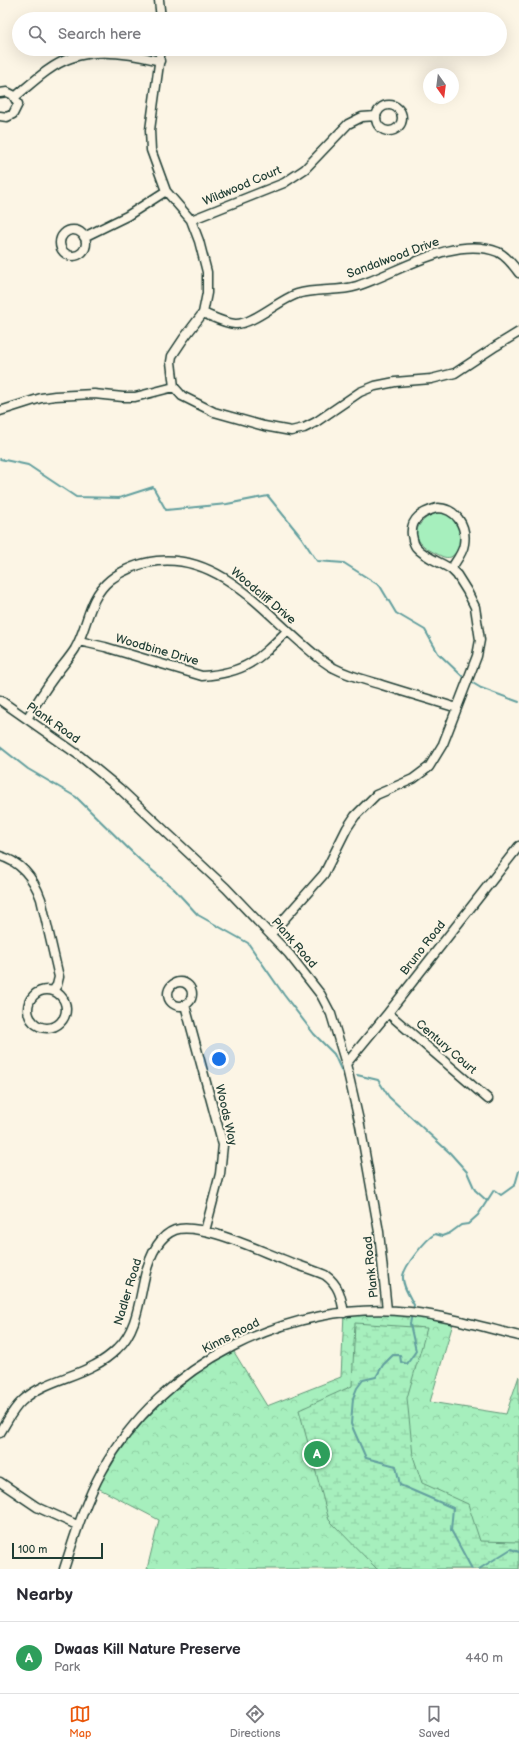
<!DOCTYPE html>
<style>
:root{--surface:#fff;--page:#f2f2f3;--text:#2b2b33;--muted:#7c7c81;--line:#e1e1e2;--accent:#ea580c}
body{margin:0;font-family:"Balsamiq Sans",sans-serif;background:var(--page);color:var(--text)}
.compass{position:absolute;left:423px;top:68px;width:36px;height:36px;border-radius:50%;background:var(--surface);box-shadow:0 4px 16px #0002;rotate:166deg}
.scale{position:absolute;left:12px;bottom:10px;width:91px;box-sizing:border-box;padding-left:4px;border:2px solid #1f3d34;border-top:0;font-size:11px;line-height:14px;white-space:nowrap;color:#1f3d34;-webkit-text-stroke:3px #fcf5e5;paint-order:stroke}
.you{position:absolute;left:219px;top:1059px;width:14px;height:14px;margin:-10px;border:3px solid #fff;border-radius:50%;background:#1a73e8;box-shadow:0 0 0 6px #1a73e833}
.badge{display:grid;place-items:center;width:26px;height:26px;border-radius:50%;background:var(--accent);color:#fff;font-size:13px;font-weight:700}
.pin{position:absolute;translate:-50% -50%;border:2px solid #fff;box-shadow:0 1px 4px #0006}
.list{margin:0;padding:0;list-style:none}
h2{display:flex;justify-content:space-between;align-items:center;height:52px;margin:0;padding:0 16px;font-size:17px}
h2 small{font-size:13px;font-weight:400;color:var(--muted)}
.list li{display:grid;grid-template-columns:26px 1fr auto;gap:12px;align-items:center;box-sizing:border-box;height:72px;padding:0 16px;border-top:1px solid var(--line)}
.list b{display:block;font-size:15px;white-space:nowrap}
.list p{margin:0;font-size:13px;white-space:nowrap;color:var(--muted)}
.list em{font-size:13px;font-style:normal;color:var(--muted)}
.icon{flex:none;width:22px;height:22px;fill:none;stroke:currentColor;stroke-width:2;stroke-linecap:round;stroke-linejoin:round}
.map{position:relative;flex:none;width:519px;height:1569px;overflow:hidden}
.search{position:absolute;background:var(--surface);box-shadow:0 4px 16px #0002;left:12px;right:12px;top:12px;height:44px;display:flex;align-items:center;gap:10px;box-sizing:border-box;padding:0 14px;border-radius:22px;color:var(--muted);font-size:15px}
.sheet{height:124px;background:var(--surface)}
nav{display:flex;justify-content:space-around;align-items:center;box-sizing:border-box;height:56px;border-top:1px solid var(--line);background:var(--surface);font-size:11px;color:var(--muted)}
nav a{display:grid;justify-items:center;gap:2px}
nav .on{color:var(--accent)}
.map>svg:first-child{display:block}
.green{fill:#a6efbd;stroke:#629678}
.forest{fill:url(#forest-crowns);stroke:#629678}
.wetland{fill:url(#wetland-marsh);stroke:#629678}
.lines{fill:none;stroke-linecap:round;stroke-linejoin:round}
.stream{stroke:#629f9e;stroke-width:2}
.minor-casing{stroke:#1f3d34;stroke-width:11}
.minor{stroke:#fcf5e5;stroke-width:8}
.labels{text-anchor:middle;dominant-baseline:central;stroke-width:4;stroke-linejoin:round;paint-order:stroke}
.street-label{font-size:12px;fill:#1f3d34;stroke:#fcf5e5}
</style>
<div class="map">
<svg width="519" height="1569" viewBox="0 0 519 1569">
<defs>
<pattern id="forest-crowns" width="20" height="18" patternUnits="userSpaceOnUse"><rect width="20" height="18" fill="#a6efbd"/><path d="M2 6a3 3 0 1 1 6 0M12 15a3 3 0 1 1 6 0" fill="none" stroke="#8ecea3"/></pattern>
<pattern id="wetland-marsh" width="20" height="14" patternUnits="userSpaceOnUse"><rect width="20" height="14" fill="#a6efbd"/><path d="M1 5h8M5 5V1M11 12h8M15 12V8" fill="none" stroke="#8ecea3"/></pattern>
</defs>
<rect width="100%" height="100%" fill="#fcf5e5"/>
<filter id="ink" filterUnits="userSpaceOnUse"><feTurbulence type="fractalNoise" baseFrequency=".025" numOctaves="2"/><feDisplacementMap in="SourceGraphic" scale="8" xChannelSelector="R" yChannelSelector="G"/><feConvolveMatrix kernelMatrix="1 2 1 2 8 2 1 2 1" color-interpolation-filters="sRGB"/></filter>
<g filter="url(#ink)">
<path class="green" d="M434 513H445C461 522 469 545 451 557 444 559 440 555 433 552 410 540 412 525 434 513Z"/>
<path class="forest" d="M400 1311 454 1320 430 1402 506 1414 519 1376V1569H147L159 1520 94 1486 136 1422 191 1371 231 1347 267 1406 341 1377 344 1313Z"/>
<path class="wetland" d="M355 1323 427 1328 407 1398 413 1456 422 1483 468 1504 480 1541 519 1542V1569H377L329 1520 299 1410 352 1386Z"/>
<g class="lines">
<path class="stream" d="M0 459 28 465 76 497 119 498 153 487 166 510 227 504 268 496 301 537 317 561 344 563 380 586 396 613 425 630 438 653 462 676
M471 682 481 688 519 702
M0 747 28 769 76 797 140 860 174 889 198 915 248 943 284 995 314 1034 334 1054 344 1076
M357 1075 378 1080 389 1097 450 1153 467 1172 475 1190 486 1200
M413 1310 414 1305C410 1297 402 1286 403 1276 405 1265 426 1239 435 1234L442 1236 450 1233 461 1225 468 1224 478 1215 494 1190 501 1195 515 1185 519 1171
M412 1314 410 1324 416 1351 407 1364 401 1362 400 1355H393L383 1365 376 1377 363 1380 357 1388 353 1398 351 1424 366 1458 396 1466 400 1485 453 1508 451 1530 472 1569
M479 1569 511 1549 519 1552"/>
<g class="minor-casing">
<path id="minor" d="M159 0 161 19
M161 49 150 130 151 150 166 191 191 220 199 241 207 272V293L203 313 184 338 172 356 171 362 174 387 182 396 214 412 264 426 291 431 304 428 316 422 360 392 375 386 395 382 431 379 455 373 496 346 519 332
M0 93 7 92 13 95 18 104 13 114 7 117 0 116
M15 97C32 83 50 65 71 58 98 48 133 54 160 61
M376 118a13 13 0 1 1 26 0a13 13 0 1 1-26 0Z
M191 220 284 183 305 169 348 124 362 117 376 116
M60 243a13 13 0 1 1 26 0a13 13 0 1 1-26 0Z
M84 237 127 216 166 191
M203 313C213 317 224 323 235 324 252 325 279 300 297 294 317 288 338 292 357 286 398 273 454 234 498 252 506 256 514 266 519 273
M0 411 41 398 55 396 94 394 123 397H135L174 387
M437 508C456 508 467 526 464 544 463 553 456 561 451 569 440 562 424 557 416 547 413 543 413 539 412 535 410 518 423 512 437 508Z
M79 641 105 647 202 676C245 673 257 661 287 631
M0 700 80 756 119 788 226 888 289 954 321 995 331 1014 346 1064 360 1125 379 1232 387 1310
M27 719C36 703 46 688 57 673 63 665 70 657 75 649 88 626 88 598 110 580 124 569 140 563 157 561 220 554 264 612 307 648 315 655 324 663 334 668 349 676 366 680 382 685 407 693 432 700 457 708
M0 856C21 862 34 879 41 899L59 977 57 985 53 991
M271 934 324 874 347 828 355 816 376 795 413 779 429 767 443 744 477 656 480 640 475 607 467 591 457 575 451 569
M168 994a12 12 0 1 1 24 0a12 12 0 1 1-24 0Z
M28 1009a19 19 0 1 1 38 0a19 19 0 1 1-38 0Z
M185 1005 223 1145 220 1174 205 1231
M388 1013 488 1099
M346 1064 388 1013 519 846
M0 1433C7 1422 12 1410 22 1401 42 1382 72 1378 95 1365 103 1361 111 1355 117 1349 136 1332 139 1303 144 1280 148 1262 156 1237 175 1230 200 1222 258 1250 282 1259 296 1265 311 1269 325 1275 339 1285 341 1296 344 1313
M0 1482 37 1507 77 1525
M64 1569C75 1535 85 1502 102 1471 161 1364 289 1299 410 1312 447 1316 483 1327 519 1336"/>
</g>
<use href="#minor" class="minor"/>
</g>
</g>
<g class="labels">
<g class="street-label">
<text transform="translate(242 186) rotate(-23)">Wildwood Court</text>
<text transform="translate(393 258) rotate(-20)">Sandalwood Drive</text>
<text transform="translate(263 596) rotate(40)">Woodcliff Drive</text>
<text transform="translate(157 650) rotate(16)">Woodbine Drive</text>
<text transform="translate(53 723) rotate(35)">Plank Road</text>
<text transform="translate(294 943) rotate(49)">Plank Road</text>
<text transform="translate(423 948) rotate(-52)">Bruno Road</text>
<text transform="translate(446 1047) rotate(41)">Century Court</text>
<text transform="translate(226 1115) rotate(77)">Woods Way</text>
<text transform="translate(371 1267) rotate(-96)">Plank Road</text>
<text transform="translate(128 1292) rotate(-73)">Nadler Road</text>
<text transform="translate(231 1336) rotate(-27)">Kinns Road</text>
</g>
</g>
</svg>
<svg class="compass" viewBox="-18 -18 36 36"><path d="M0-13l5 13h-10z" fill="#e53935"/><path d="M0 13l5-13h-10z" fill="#7c7c81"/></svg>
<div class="scale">100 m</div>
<div class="you"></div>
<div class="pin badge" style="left:317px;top:1454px;background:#2e9e5b">A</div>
<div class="search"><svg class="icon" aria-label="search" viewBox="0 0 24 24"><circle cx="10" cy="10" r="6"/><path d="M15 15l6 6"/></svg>Search here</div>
</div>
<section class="sheet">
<h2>Nearby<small></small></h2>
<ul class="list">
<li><span class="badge" style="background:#2e9e5b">A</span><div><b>Dwaas Kill Nature Preserve</b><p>Park</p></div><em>440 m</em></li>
</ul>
</section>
<nav>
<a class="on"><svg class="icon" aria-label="map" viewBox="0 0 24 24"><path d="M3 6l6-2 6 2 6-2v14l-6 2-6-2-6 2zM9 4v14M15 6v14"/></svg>Map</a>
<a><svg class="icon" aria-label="directions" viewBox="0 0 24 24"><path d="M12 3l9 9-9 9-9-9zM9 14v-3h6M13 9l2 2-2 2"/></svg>Directions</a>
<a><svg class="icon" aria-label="saved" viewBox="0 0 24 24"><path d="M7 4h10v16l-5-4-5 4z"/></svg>Saved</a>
</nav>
